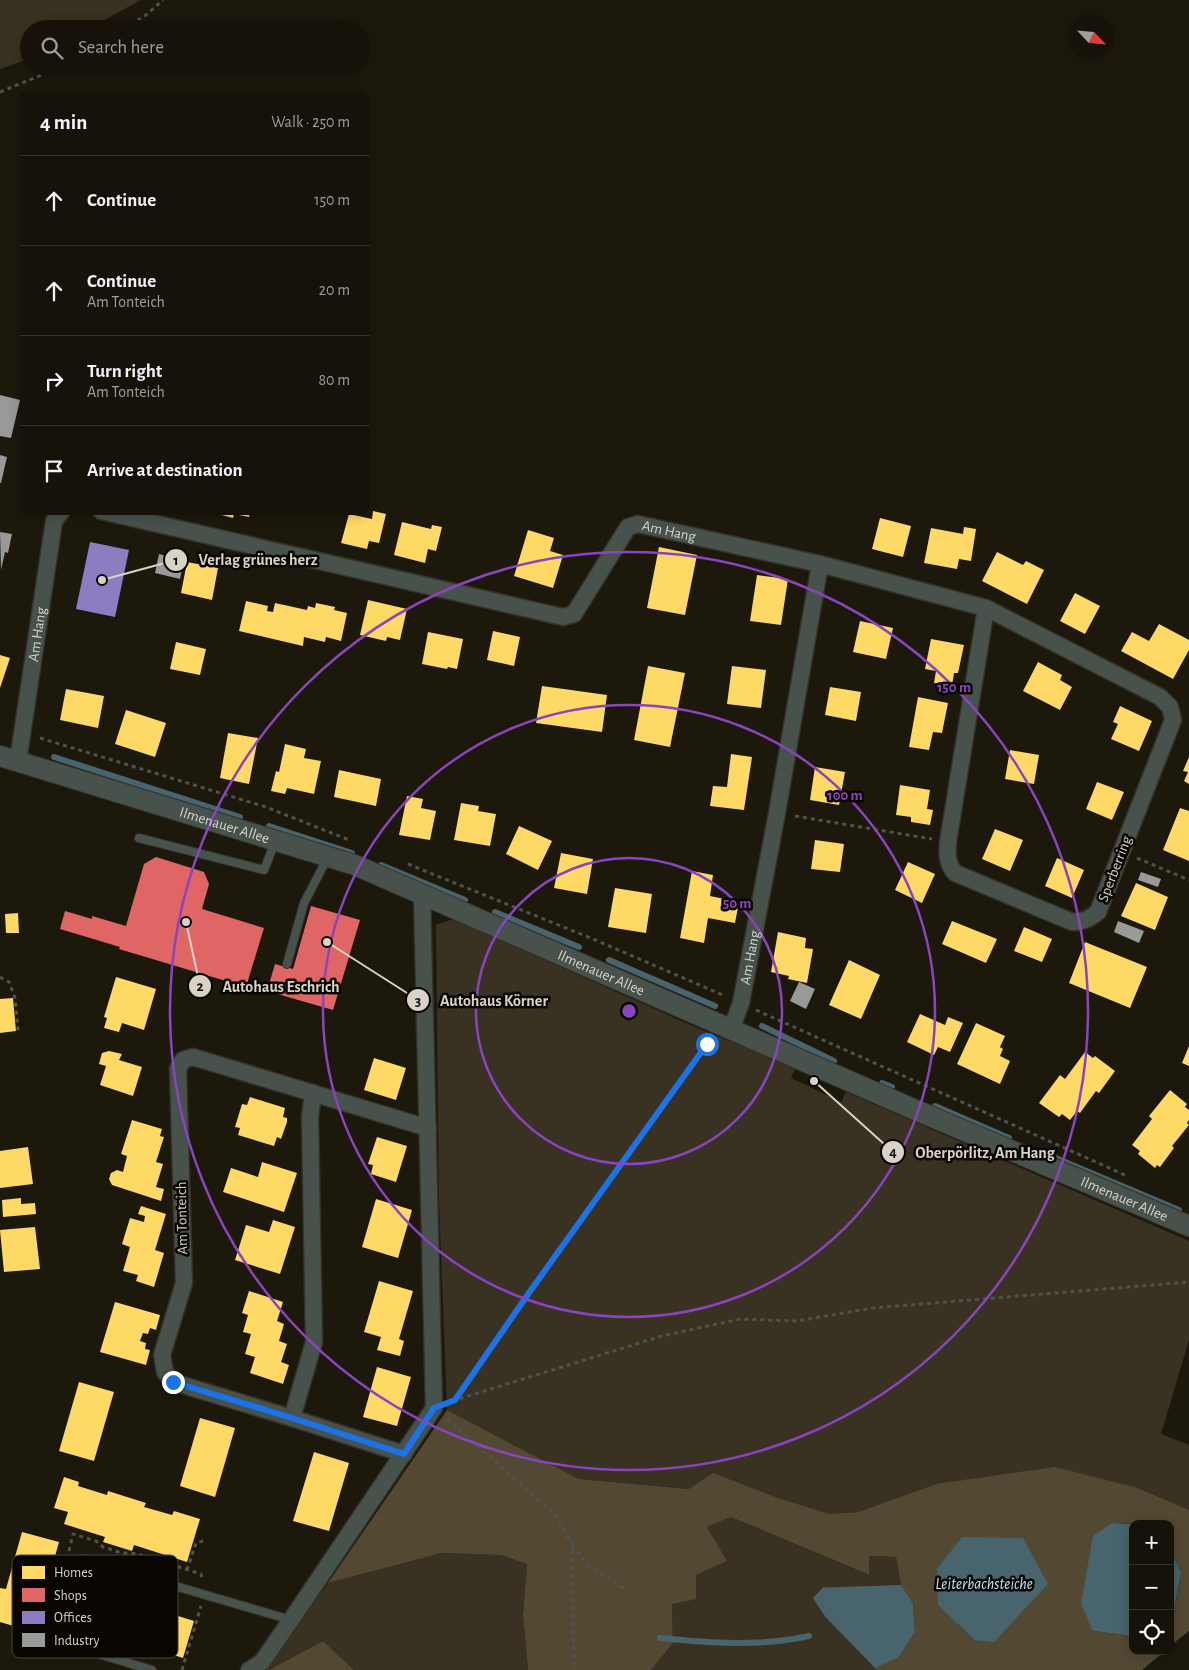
<!DOCTYPE html>
<meta charset="utf-8">
<style>
:root{--surface:#161209;--page:#232017;--text:#f1f3f6;--muted:#9e9e9c;--line:#35322a}
body{margin:0;font-family:"Alegreya Sans",sans-serif;background:var(--page);color:var(--text)}
.controls{position:absolute;right:15px;bottom:15px;display:grid;overflow:hidden;border-radius:10px;box-shadow:0 2px 12px #0003}
.controls button{width:45px;height:45px;display:grid;place-items:center;padding:0;border:0;border-bottom:1px solid var(--line);background:var(--surface);color:var(--text);font:25px sans-serif}
.compass{position:absolute;left:1069px;top:15px;width:45px;height:45px;border-radius:50%;background:var(--surface);box-shadow:0 2px 12px #0003;rotate:116deg}
.stop{position:absolute;width:15px;height:15px;margin:-11px;border:4px solid #1a73e8;border-radius:50%;background:#fff}
.stop.end{background:#1a73e8;border-color:#fff;box-shadow:0 1px 5px #0008}
.list{margin:0;padding:0;list-style:none}
h2{display:flex;justify-content:space-between;align-items:center;height:65px;margin:0;padding:0 20px;font-size:21px}
h2 small{font-size:16px;font-weight:400;color:var(--muted)}
.list li{display:grid;grid-template-columns:32px 1fr auto;gap:15px;align-items:center;box-sizing:border-box;height:90px;padding:0 20px;border-top:1px solid var(--line)}
.list b{display:block;font-size:19px;white-space:nowrap}
.list p{margin:0;font-size:16px;white-space:nowrap;color:var(--muted)}
.list em{font-size:16px;font-style:normal;color:var(--muted)}
.icon{flex:none;width:28px;height:28px;fill:none;stroke:currentColor;stroke-width:2;stroke-linecap:round;stroke-linejoin:round}
.map{position:relative;flex:none;width:1189px;height:1670px;overflow:hidden}
.search{position:absolute;background:var(--surface);box-shadow:0 2px 12px #0003;left:20px;top:20px;width:350px;height:55px;display:flex;align-items:center;gap:12px;box-sizing:border-box;padding:0 18px;border-radius:28px;color:var(--muted);font-size:19px}
.panel{position:absolute;background:var(--surface);box-shadow:0 2px 12px #0003;left:20px;top:90px;width:350px;height:425px;border-radius:10px}
.map>svg:first-child{display:block}
.green{fill:#393223}
.forest{fill:#534932;fill-rule:evenodd}
.water{fill:#48646d}
.homes{fill:#ffd966}
.shops{fill:#e06666}
.offices{fill:#8e7cc3}
.industry{fill:#999}
.lines{fill:none;stroke-linecap:round;stroke-linejoin:round}
.stream{stroke:#48646d;stroke-width:6}
.service-casing{stroke:#353128;stroke-width:10}
.minor-casing{stroke:#353128;stroke-width:19}
.tertiary-casing{stroke:#353128;stroke-width:22}
.path{stroke:#4d534d;stroke-width:3;stroke-dasharray:4 4;stroke-linecap:butt}
.service{stroke:#48524d;stroke-width:8}
.minor{stroke:#48524d;stroke-width:16}
.tertiary{stroke:#48524d;stroke-width:20}
.route{stroke:#1a73e8;stroke-width:6}
.ring{fill:none;stroke:#8945c0;stroke-width:2.5}
.labels{text-anchor:middle;dominant-baseline:central;stroke-width:5;stroke-linejoin:round;paint-order:stroke}
.street-label{font-size:15px;fill:#d8d3c6;stroke:#090601}
.water-label{font-size:16px;font-style:italic;fill:#b8e9fc;stroke:#090601}
.key{fill:#090601;stroke:#47443c;stroke-width:1}
.key-label{font-size:14px;fill:#d8d3c6}
.centre{fill:#8945c0;stroke:#090601;stroke-width:2.5}
.ring-label{font-size:15px;text-anchor:middle;font-weight:bold;fill:#8945c0;stroke:#090601;stroke-width:5;stroke-linejoin:round;paint-order:stroke}
.leader{fill:none;stroke:#d8d3c6;stroke-width:2}
.callout-dot{fill:#d8d3c6;stroke:#090601;stroke-width:2}
.mark-label{font-size:15px;text-anchor:middle;font-weight:bold;fill:#111}
.callout-label{font-size:16px;text-anchor:middle;font-weight:bold;fill:#d8d3c6;stroke:#090601;stroke-width:5;stroke-linejoin:round;paint-order:stroke}
</style>
<div class="map">
<svg width="1189" height="1670" viewBox="0 0 1189 1670">
<rect width="100%" height="100%" fill="#1d180c"/>
<path class="green" d="M0 0H141L88 29H29V59L0 69Z
M453 919 702 1030 796 1067 791 1078 841 1102 846 1092 1189 1241V1340L1161 1434 1189 1445V1510L1138 1488 936 1484 858 1512 830 1514 775 1497 579 1479 447 1410 439 1201 436 925Z
M731 1517 868 1575 869 1556 896 1557 901 1585 823 1587 876 1670H651L673 1643 672 1604 696 1575 727 1561 707 1527Z
M442 1553 501 1555 527 1564 523 1615 528 1670H354L323 1641 269 1670H265L328 1583Z"/>
<path class="forest" d="M447 1410 579 1479 689 1489 713 1473 775 1497 830 1514 858 1512 936 1484 1055 1467 1138 1488 1189 1510V1631L1170 1646V1614L1174 1610 1181 1572 1170 1549V1524L1112 1523 1093 1631 1133 1636V1651H1165L1142 1670H876L875 1668 825 1617 813 1598 823 1587 901 1585 896 1557 869 1556V1575L731 1517 707 1527 727 1561 696 1575V1599L672 1604 673 1643 651 1670H528L523 1615 527 1564 501 1555 442 1553 328 1583ZM913 1604 915 1632 899 1657Z
M323 1641 354 1670H269Z"/>
<path class="water" d="M1112 1523 1138 1524H1133V1636L1093 1631 1081 1604 1093 1536Z
M962 1537 1023 1538 1048 1584 994 1642 975 1640 938 1605 937 1569Z
M1170 1549 1181 1572 1174 1610 1170 1614Z
M901 1585 913 1604 915 1632 899 1657 875 1668 825 1616 813 1598 823 1588Z"/>
<path class="homes" d="M207 511H250L249 517 234 514 233 518Z
M373 511 386 514 379 543 369 541 367 549 341 543 349 514 372 519Z
M880 518 911 526 903 557 872 549Z
M402 522 431 529 432 525 442 527 436 551 428 549 425 563 394 555Z
M964 527 976 529 971 561 959 559 957 569 924 563 931 528 963 534Z
M528 530 554 538 550 551 563 555 553 588 514 576Z
M659 547 697 555 685 615 647 608Z
M997 552 1023 565 1026 561 1044 570 1027 604 982 581Z
M187 562 218 568 212 600 181 593Z
M757 575 788 579 781 625 750 621Z
M1075 593 1100 606 1085 634 1060 621Z
M368 600 407 609 400 640 387 637 386 641 360 635Z
M246 601 268 606 267 611 273 612 275 603 307 610 308 606 315 608 316 603 335 607 334 610 347 613 341 641 326 637 325 642 304 637 303 646 239 631Z
M860 621 893 628 886 659 853 652Z
M1159 624 1189 640V650L1173 679 1121 651 1132 632 1149 641Z
M493 631 520 637 514 666 487 660Z
M428 632 463 639 457 669 448 667 447 669 422 664Z
M931 639 964 645 958 673H954L952 686 934 683 936 671 925 669Z
M176 642 206 649 200 675 170 669Z
M0 655 10 658 0 688Z
M1038 662 1062 675 1060 680 1072 687 1060 710 1023 691Z
M648 666 685 673 670 747 634 740Z
M732 666 766 670 761 708 727 704Z
M542 686 607 695 602 732 536 723Z
M830 687 861 692 856 721 825 715Z
M66 689 104 696 98 728 60 720Z
M918 697 948 703 942 733 933 732 929 750 909 747Z
M1120 706 1152 721 1139 751 1111 739 1118 724 1113 722Z
M126 710 166 723 155 757 115 744Z
M228 733 258 738 249 784 220 778Z
M285 744 306 749 304 758 321 761 314 794 287 788 285 794 271 791 276 771 279 772Z
M1010 750 1039 755 1034 784 1005 779Z
M731 754 752 757 744 810 710 806 713 786 727 787Z
M1189 757V784L1184 781 1188 772 1183 771Z
M815 767 845 772 839 805 810 800Z
M339 770 381 779 376 806 334 797Z
M1097 782 1124 792 1112 820 1086 809Z
M900 785 930 790 927 809 933 810 930 825 911 822V817L896 815Z
M407 796 423 799 421 808 436 811 430 840 399 835Z
M461 803 479 806 478 811 496 814 490 846 454 840Z
M1180 808 1189 811V861L1163 850Z
M519 826 552 841 538 870 506 854Z
M995 829 1023 840 1010 871 982 859Z
M815 840 844 844 840 872 811 869Z
M561 853 593 859 587 894 554 888Z
M1057 858 1084 870 1072 898 1045 886Z
M908 862 935 874 922 903 895 890Z
M692 871 713 875 710 896 739 902 735 923 708 918 704 943 680 938Z
M1136 883 1168 897 1155 930 1121 916Z
M615 888 652 894 646 933 608 927Z
M18 913 19 933H6L5 914Z
M952 921 997 939 986 963 942 944Z
M1024 927 1052 939 1042 962 1014 951Z
M778 932 806 938 805 948 813 949 807 983 788 979 789 976 771 972Z
M1085 942 1147 967 1130 1008 1069 983Z
M849 960 880 975 861 1019 829 1005Z
M116 977 156 989 144 1030 122 1023 119 1032 104 1028 107 1018 104 1017Z
M13 998 16 1031 0 1033V999Z
M920 1014 945 1025 948 1017 963 1023 950 1052 938 1047 934 1055 907 1042Z
M976 1023 1005 1036 1000 1047 1003 1049 1000 1056 1010 1061 1000 1084 957 1064Z
M1189 1046V1066L1182 1063Z
M109 1051 122 1054 119 1060 142 1067 133 1096 100 1085 106 1066 99 1064 102 1053Z
M1085 1052 1093 1058 1095 1056 1115 1071 1099 1093 1096 1091 1080 1113 1077 1111 1070 1120 1062 1114 1059 1117 1039 1103 1060 1075 1065 1079Z
M374 1058 406 1068 396 1100 364 1090Z
M1170 1090 1187 1104 1185 1107 1189 1110V1120L1187 1123 1189 1125 1172 1146 1174 1148 1160 1167 1157 1165 1155 1168 1138 1154 1140 1151 1132 1145 1152 1119 1149 1116Z
M250 1097 285 1108 283 1117 287 1118V1122L281 1139 277 1137 274 1146 238 1135 240 1128 235 1127 242 1104 247 1105Z
M132 1120 162 1129 160 1136 164 1137 156 1162 163 1164 156 1187 164 1189 161 1201 112 1185 109 1179 111 1173 117 1170 123 1172 127 1156 121 1154Z
M377 1137 407 1146 396 1182 371 1174 373 1165 368 1164Z
M28 1147 33 1184 0 1188V1151Z
M262 1162 297 1173 284 1212 223 1192 231 1168 258 1177Z
M21 1198V1204L35 1203 36 1214 3 1217 2 1200Z
M376 1199 412 1210 398 1258 362 1247Z
M141 1206 166 1214 155 1250 164 1253 154 1287 136 1281 138 1275 123 1271 130 1247 122 1244 130 1218 144 1222 145 1216 138 1214Z
M273 1220 295 1227 280 1274 235 1260 246 1225 269 1232Z
M35 1227 40 1269 4 1272 0 1230Z
M379 1281 413 1291 399 1339 404 1341 400 1356 377 1350 381 1337 364 1332Z
M249 1291 283 1302 277 1321 284 1324 279 1341 287 1344 281 1362 289 1365 283 1384 250 1373 255 1357 245 1354 251 1334 243 1332 248 1315 242 1313Z
M115 1302 160 1315 156 1330 150 1328 148 1334 143 1333 140 1341 146 1343 145 1349 150 1350 146 1365 100 1352Z
M377 1367 411 1377 397 1426 363 1417Z
M79 1382 114 1392 94 1461 59 1451Z
M200 1418 235 1428 215 1497 180 1486Z
M314 1452 349 1463 329 1531 293 1521Z
M64 1477 79 1482 78 1486 107 1495 108 1491 146 1503 144 1507 172 1515 174 1511 200 1519 187 1562 134 1545 132 1551 103 1542 105 1537 64 1524 68 1512 54 1508Z
M22 1532 59 1542 34 1632 0 1622V1588L6 1589Z
M106 1588 144 1600 143 1605 194 1621 183 1658 93 1630Z"/>
<path class="shops" d="M156 857 204 872 209 884 202 909 264 928 246 987 119 949 120 947 60 929 65 911 92 919V916L126 926 144 864Z
M311 906 360 920 333 1010 267 991 275 964 293 969Z"/>
<path class="offices" d="M90 542 129 550 115 617 76 609Z"/>
<path class="industry" d="M0 395 20 400 11 438 0 436Z
M0 455 7 457 1 483H0Z
M0 532 12 534 8 553 5 552 1 570Z
M159 554 184 560 180 579 155 573Z
M1141 872 1161 879 1158 887 1138 880Z
M1118 921 1144 931 1139 943 1114 932Z
M799 982 815 989 806 1009 790 1001Z"/>
<g class="lines">
<path class="stream" d="M54 757 240 817
M269 826 352 853
M381 865 465 900
M495 912 579 947
M609 960 715 1006
M762 1026 834 1061
M882 1083 892 1087
M935 1106 1009 1138
M1051 1156 1179 1210
M660 1638C709 1643 760 1647 809 1636"/>
<g class="service-casing">
<path id="service" d="M139 838 264 870 275 842
M287 964 304 903 328 857
M152 1670 62 1643 54 1640 52 1629 71 1566 83 1559 291 1620"/>
</g>
<g class="minor-casing">
<g id="minor">
<path id="s1" d="M101 511 563 617 574 614 628 527 638 524 820 564 986 608 1160 697 1170 707 1173 720 1098 912C1089 919 1083 922 1072 922L955 873C947 864 947 854 948 842L986 608"/>
<path id="s2" d="M18 761 54 521 62 511"/>
<path id="s3" d="M731 1030 741 1003 777 813 820 564"/>
<path d="M292 1418 314 1342 310 1117 313 1093"/>
<path d="M404 1454 292 1418 173 1382 165 1372 162 1355 184 1283 178 1069 183 1060 193 1057 428 1128"/>
<path d="M249 1670 262 1662 291 1620 434 1408 422 894"/>
</g>
</g>
<g class="tertiary-casing">
<g id="tertiary">
<path id="s4" d="M0 756 355 865 911 1108 1189 1226"/>
</g>
</g>
<path class="path" d="M124 29 146 15 163 0
M0 92 64 66
M40 738 266 807 349 840
M795 816 932 839
M1137 858 1189 880
M408 864 593 939 725 996
M0 977 9 982 15 998 18 1031
M756 1010 1125 1175
M455 1400 531 1290 707 1044 711 1041
M452 1401 662 1336 740 1319 797 1321 873 1308 1189 1282
M447 1419 554 1513 572 1544 574 1670
M572 1545 589 1566 625 1589
M69 1551 73 1534 96 1541 103 1547 122 1553 138 1554 201 1574 202 1580
M187 1570 196 1543 206 1540
M182 1670 201 1606"/>
<use href="#service" class="service"/>
<use href="#minor" class="minor"/>
<use href="#tertiary" class="tertiary"/>
</g>
<g class="lines">
<path class="route" d="M173 1382 292 1418 404 1454 434 1408 455 1400 531 1290 707 1044"/>
</g>
<g class="ring">
<circle cx="629" cy="1011" r="153"/>
<circle cx="629" cy="1011" r="306"/>
<circle cx="629" cy="1011" r="459"/>
</g>
<g class="labels">
<g class="street-label">
<text stroke="none"><textPath href="#s1" startOffset="630">Am Hang</textPath></text>
<text stroke="none"><textPath href="#s2" startOffset="128">Am Hang</textPath></text>
<text stroke="none"><textPath href="#s4" startOffset="235">Ilmenauer Allee</textPath></text>
<text transform="translate(1115 869) rotate(-69)">Sperberring</text>
<text stroke="none"><textPath href="#s3" startOffset="75">Am Hang</textPath></text>
<text stroke="none"><textPath href="#s4" startOffset="640">Ilmenauer Allee</textPath></text>
<text stroke="none"><textPath href="#s4" startOffset="1210">Ilmenauer Allee</textPath></text>
<text transform="translate(182 1218) rotate(-91)">Am Tonteich</text>
</g>
<g class="water-label">
<text x="984" y="1584">Leiterbachsteiche</text>
</g>
</g>
<rect x="12" y="1555" width="166" height="103" rx="8" class="key"/>
<rect x="22" y="1566" width="23" height="13" fill="#ffd966"/>
<rect x="22" y="1588" width="23" height="14" fill="#e06666"/>
<rect x="22" y="1611" width="23" height="13" fill="#8e7cc3"/>
<rect x="22" y="1633" width="23" height="14" fill="#999"/>
<g class="key-label">
<text x="54" y="1577">Homes</text>
<text x="54" y="1600">Shops</text>
<text x="54" y="1622">Offices</text>
<text x="54" y="1645">Industry</text>
</g>
<circle cx="629" cy="1011" r="8" class="centre"/>
<g class="ring-label">
<text x="954" y="692">150 m</text>
<text x="845" y="800">100 m</text>
<text x="737" y="908">50 m</text>
</g>
<path class="leader" d="M102 580L176 560M186 922L200 986M327 942L418 1000M814 1081L893 1152"/>
<g class="callout-dot">
<circle cx="102" cy="580" r="5"/>
<circle cx="186" cy="922" r="5"/>
<circle cx="327" cy="942" r="5"/>
<circle cx="814" cy="1081" r="5"/>
<circle cx="176" cy="560" r="12"/>
<circle cx="200" cy="986" r="12"/>
<circle cx="418" cy="1000" r="12"/>
<circle cx="893" cy="1152" r="12"/>
</g>
<g class="mark-label">
<text x="176" y="565">1</text>
<text x="200" y="991">2</text>
<text x="418" y="1006">3</text>
<text x="893" y="1157">4</text>
</g>
<g class="callout-label">
<text x="258" y="565">Verlag grünes herz</text>
<text x="281" y="992">Autohaus Eschrich</text>
<text x="494" y="1006">Autohaus Körner</text>
<text x="985" y="1158">Oberpörlitz, Am Hang</text>
</g>
</svg>
<div class="controls">
<button>+</button>
<button>−</button>
<button><svg class="icon" aria-label="locate" viewBox="0 0 24 24"><circle cx="12" cy="12" r="6"/><path d="M12 2v4M12 18v4M2 12h4M18 12h4"/></svg></button>
</div>
<svg class="compass" viewBox="-18 -18 36 36"><path d="M0-13l5 13h-10z" fill="#e53935"/><path d="M0 13l5-13h-10z" fill="#9e9e9c"/></svg>
<div class="stop" style="left:707px;top:1044px"></div>
<div class="stop end" style="left:173px;top:1382px"></div>
<div class="search"><svg class="icon" aria-label="search" viewBox="0 0 24 24"><circle cx="10" cy="10" r="6"/><path d="M15 15l6 6"/></svg>Search here</div>
<section class="panel">
<h2>4 min<small>Walk · 250 m</small></h2>
<ul class="list">
<li><svg class="icon" aria-label="ahead" viewBox="0 0 24 24"><path d="M12 20V5M6 11l6-6 6 6"/></svg><div><b>Continue</b></div><em>150 m</em></li>
<li><svg class="icon" aria-label="ahead" viewBox="0 0 24 24"><path d="M12 20V5M6 11l6-6 6 6"/></svg><div><b>Continue</b><p>Am Tonteich</p></div><em>20 m</em></li>
<li><svg class="icon" aria-label="right" viewBox="0 0 24 24"><path d="M7 20v-9h11M14 6l5 5-5 5"/></svg><div><b>Turn right</b><p>Am Tonteich</p></div><em>80 m</em></li>
<li><svg class="icon" aria-label="arrive" viewBox="0 0 24 24"><path d="M6 21V4h12l-3 4 3 4H6"/></svg><div><b>Arrive at destination</b></div></li>
</ul>
</section>
</div>
